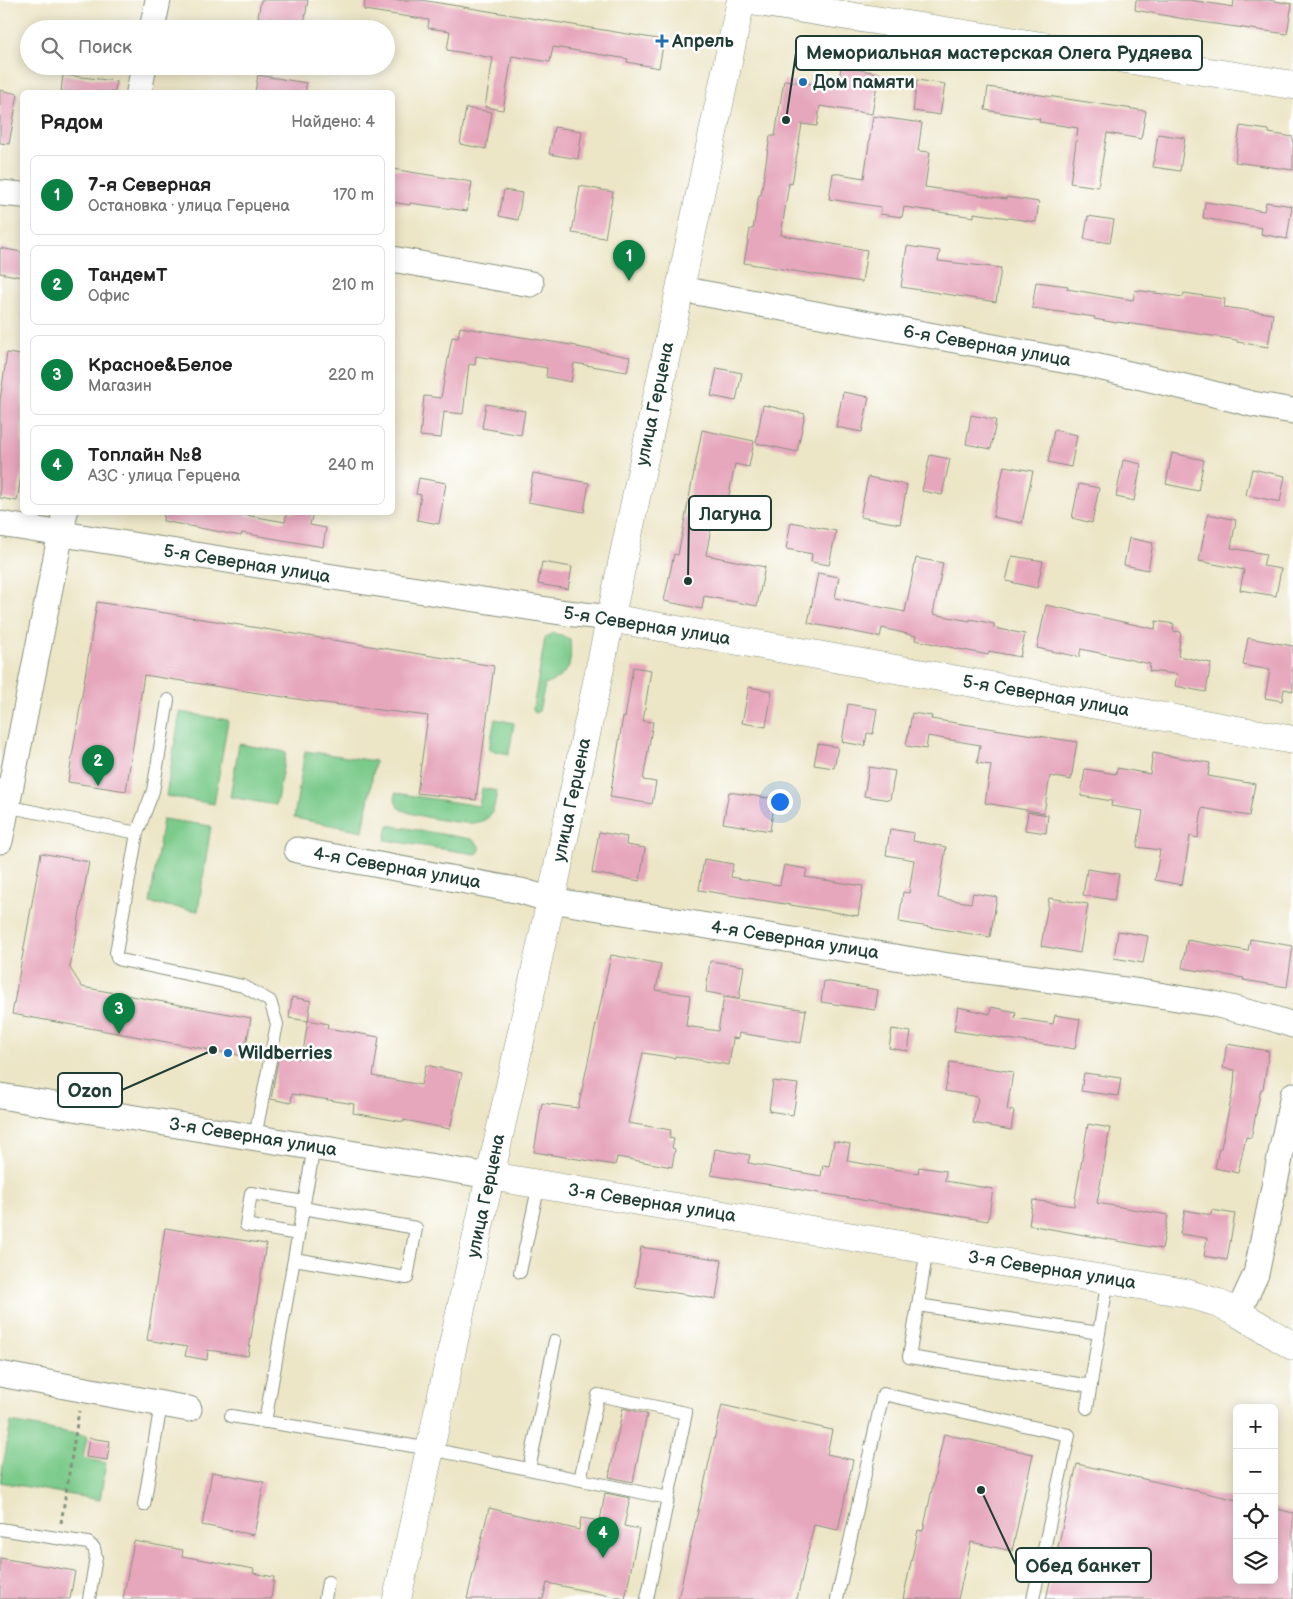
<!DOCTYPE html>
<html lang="ru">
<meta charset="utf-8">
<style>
:root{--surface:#fff;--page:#f6f6f6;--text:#222;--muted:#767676;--line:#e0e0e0;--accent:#0b8043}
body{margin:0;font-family:"Balsamiq Sans",sans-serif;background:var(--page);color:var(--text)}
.controls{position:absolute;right:15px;bottom:15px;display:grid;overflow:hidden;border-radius:8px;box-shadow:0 2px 12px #0003}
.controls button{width:45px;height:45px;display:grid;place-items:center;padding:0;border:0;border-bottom:1px solid var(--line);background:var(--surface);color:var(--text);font:25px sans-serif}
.you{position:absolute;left:779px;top:801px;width:18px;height:18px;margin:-12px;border:4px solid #fff;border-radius:50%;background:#1a73e8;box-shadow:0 0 0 8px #1a73e833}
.badge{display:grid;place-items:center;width:32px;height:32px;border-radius:50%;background:var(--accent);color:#fff;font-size:16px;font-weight:700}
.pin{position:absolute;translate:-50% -41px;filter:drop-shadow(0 1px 2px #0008)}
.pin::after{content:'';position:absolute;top:26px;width:18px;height:15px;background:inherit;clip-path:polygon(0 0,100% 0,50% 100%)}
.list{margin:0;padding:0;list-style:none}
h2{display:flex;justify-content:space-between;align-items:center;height:65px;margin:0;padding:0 20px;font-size:21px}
h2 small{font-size:16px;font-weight:400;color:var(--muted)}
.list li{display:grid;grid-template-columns:32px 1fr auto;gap:15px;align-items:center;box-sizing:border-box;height:80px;margin:0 10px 10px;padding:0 10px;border:1px solid var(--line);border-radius:8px}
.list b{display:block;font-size:19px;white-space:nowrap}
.list p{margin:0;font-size:16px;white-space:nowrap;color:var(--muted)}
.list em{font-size:16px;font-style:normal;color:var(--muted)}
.icon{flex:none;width:28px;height:28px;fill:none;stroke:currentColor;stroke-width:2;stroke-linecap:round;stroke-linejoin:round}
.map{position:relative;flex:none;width:1293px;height:1599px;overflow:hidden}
.search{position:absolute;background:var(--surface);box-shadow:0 2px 12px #0003;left:20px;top:20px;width:375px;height:55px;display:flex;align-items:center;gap:12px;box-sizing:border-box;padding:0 18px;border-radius:28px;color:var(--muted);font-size:19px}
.panel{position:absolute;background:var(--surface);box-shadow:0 2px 12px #0003;left:20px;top:90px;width:375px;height:425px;border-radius:8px}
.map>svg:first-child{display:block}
.green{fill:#7ccb8b;stroke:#4e8460}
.building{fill:#e6a6bc}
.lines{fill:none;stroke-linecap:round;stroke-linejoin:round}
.lane-casing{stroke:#86917d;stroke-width:14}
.street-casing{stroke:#86917d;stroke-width:27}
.secondary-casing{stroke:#86917d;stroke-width:29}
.primary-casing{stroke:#86917d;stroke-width:29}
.path{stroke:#86917d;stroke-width:3;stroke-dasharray:4 4;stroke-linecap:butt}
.lane{stroke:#fff;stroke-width:12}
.street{stroke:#fff;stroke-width:25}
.secondary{stroke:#fff;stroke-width:28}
.primary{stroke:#fff;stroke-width:28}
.poi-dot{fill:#1f6fb2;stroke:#fff;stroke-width:2}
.labels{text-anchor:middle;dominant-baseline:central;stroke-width:5;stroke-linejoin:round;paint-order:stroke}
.poi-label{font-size:18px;font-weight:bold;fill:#1f3d34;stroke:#fff;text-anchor:start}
.street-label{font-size:18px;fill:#1f3d34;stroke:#fff}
.leader{fill:none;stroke:#1f3d34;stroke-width:2}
.callout-dot{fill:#1f3d34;stroke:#fff;stroke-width:2}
.callout{fill:#fff;stroke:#1f3d34;stroke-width:2}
.callout-label{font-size:19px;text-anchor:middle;font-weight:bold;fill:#1f3d34}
</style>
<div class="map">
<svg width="1293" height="1599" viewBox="0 0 1293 1599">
<rect width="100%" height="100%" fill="#fff"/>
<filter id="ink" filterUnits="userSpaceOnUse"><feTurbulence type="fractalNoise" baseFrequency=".02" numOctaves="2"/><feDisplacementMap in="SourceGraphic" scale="10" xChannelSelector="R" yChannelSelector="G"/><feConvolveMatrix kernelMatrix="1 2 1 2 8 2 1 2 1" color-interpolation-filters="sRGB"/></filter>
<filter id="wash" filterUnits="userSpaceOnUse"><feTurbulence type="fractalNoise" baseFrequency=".0096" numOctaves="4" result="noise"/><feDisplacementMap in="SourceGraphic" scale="20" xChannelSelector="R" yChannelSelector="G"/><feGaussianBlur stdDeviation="1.12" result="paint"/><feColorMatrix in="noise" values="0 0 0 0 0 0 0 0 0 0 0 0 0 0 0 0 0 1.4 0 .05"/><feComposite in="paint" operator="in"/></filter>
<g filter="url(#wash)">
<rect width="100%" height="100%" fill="#ece5c6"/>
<path class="green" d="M554 633 570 639C572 667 570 673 545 685L539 711 535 713 533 709 545 638Z
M180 712 228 720 214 804 166 796Z
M495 719 514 723 509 754 489 750Z
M239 744 286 752 276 805 230 797Z
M305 751 375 761 363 831 294 818Z
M482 788 497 791C495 801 495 813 486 819 481 822 476 823 471 823 460 824 406 815 399 808 395 804 395 798 395 793L479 806Z
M163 819 211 826 198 911 150 903Z
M388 825 471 839 477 843 480 849 478 853 475 854 385 840Z
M11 1422 87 1436 83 1458 106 1463 100 1500 0 1482Z"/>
<g id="blocks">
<path class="building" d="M261 0H308L304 25 258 17Z
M365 0H421L664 40 659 68 627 62 628 59 553 47 550 62 512 56 503 110 485 107 493 58 447 50 450 31 428 28 429 20 364 10Z
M1136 0H1190L1233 7 1234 0H1268L1292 4 1287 34 1201 22 1135 10Z
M841 67 879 73 872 114 820 106 817 126 802 124 792 184 789 183 781 235 867 250 862 282 744 263 750 229H753L759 195H761L770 136H775L784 80 838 88Z
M63 75 116 81 115 92H61Z
M258 75 306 83V92H255Z
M917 80 945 84 940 115 913 111Z
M988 87 1146 111 1141 139 1107 133 1098 187 1070 183 1078 128 1039 122 1040 119 985 110Z
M0 90 18 94 9 144 0 143Z
M466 108 492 112 486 149 460 144Z
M873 116 922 123 918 151 930 152 925 187 1006 199V197L1039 202 1036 222 974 213V217L904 207 902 217 880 214 881 207 829 199 833 173 864 178Z
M1240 126 1269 130V133L1293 137V170L1235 162Z
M554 127 582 131 578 159 549 154Z
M1158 134 1185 138 1180 171 1153 167Z
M392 169 472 182 467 211 410 203V205L392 202Z
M580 186 613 192 605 238 572 233Z
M504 190 522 193 518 220 499 216Z
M1205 202 1264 211 1266 202 1292 206 1287 239 1261 234 1262 228 1203 218Z
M1088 216 1114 220 1110 243 1084 239Z
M907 246 940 251 938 261 1001 268 996 302 901 287Z
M0 248 22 252V277L0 273Z
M1036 282 1068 286 1067 289 1133 300 1135 290 1183 297 1184 293 1225 299 1224 307 1273 314 1268 347 1237 342V340L1155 327 1117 322V323L1094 319 1095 317 1032 308Z
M460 327 577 346V347L630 357 627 372 574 363 571 382 546 377 547 368 476 356 475 365 469 364 463 414 444 412 441 438 420 436 424 396 441 398 452 337 458 338Z
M7 353 22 355V470L17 501 0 498V400Z
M717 368 742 373 736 401 711 396Z
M843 392 869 397 862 432 836 427Z
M486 404 525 411 521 435 482 428Z
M763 405 805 414 797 452 756 443Z
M971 415 996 420 991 449 966 444Z
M702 430 754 441 749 467 735 464 725 515 714 512 706 555 765 567 757 606 704 596 702 609 664 601 674 554 678 555Z
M1054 430 1077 435 1071 467 1048 462Z
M1172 453 1204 460 1198 491 1166 484Z
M930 455 950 459 942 495 922 491Z
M1123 460 1141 464 1134 501 1116 497Z
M1004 466 1033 471 1022 523 993 517Z
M1252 469 1285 476 1280 502 1246 495Z
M533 473 589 483 584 512 528 502Z
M868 477 907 485 900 524 860 517Z
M419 478 446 483 439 524 417 520 421 495 416 494Z
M1079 484 1099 488 1092 523 1072 518Z
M164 512H246L245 515 285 522 287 512H313L310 525 326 528 323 547 242 533 241 536 163 521Z
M1208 514 1236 520 1231 548 1266 554 1263 566 1281 569 1276 596 1240 590 1244 570 1199 561Z
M791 522 836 531 829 565 811 562 812 554 786 549Z
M1129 538 1153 543 1148 570 1124 565Z
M1012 556 1043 561 1037 588 1006 581Z
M916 558 943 563 933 614 970 621V619L994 624V628L1025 634 1020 657 989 651 988 655 915 640 916 636 882 628 880 637 808 623 818 573 839 577 835 598 905 612Z
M542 562 572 567 568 589 538 584Z
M97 602 494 666 476 800 417 793 428 716 316 702 144 675 126 791 68 782Z
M1046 605 1155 629 1156 621 1174 624 1173 631 1181 632 1178 656 1211 663 1206 692 1175 686 1177 674 1149 671 1150 664 1081 649 1079 657 1037 648Z
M1248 638 1293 646V691L1284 689 1282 701 1265 698 1270 670 1243 665Z
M633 667 651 670 643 721 653 722 643 780 656 782 652 804 610 797 623 717 625 718Z
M749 687 772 691 766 727 742 723Z
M848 704 877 709 873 734 867 733 865 746 842 742Z
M912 713 932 716 931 719 1077 742 1071 780 1050 776 1044 813 985 803 991 765 977 763 980 745 928 736 926 749 906 746Z
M818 744 838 747 834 768 814 765Z
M1153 753 1210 763 1208 776 1255 784 1249 816 1202 808 1198 838 1190 836 1182 885 1155 880 1160 850 1137 847 1143 811 1111 806 1112 801 1081 796 1085 769 1116 774 1117 768 1150 774Z
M869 767 895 771 890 800 864 796Z
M729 792 775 799 770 831 723 823Z
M1028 812 1048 815 1046 833 1025 830Z
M890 829 914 833 913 841 946 847 938 898 971 903 973 893 997 897 990 937 899 922 903 892 909 893 914 860 886 855Z
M599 832 627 837 626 845 645 848 640 881 592 873Z
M41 853 89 862 70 968 82 987 251 1018 244 1056 12 1014Z
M704 859 733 864 731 877 780 885 784 865 807 869 805 877 863 886 858 916 699 890Z
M1087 869 1119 874 1114 900 1083 895Z
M1049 898 1088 904 1080 953 1041 946Z
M1118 931 1148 936 1143 963 1114 958Z
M1250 939 1293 946 1287 987 1243 980 1244 978 1182 968 1187 940 1248 951Z
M611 955 661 964 656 990 690 995 686 1026 718 1031 724 997 806 1010 801 1043 739 1033 738 1039 733 1038 729 1065 675 1056V1058L643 1053 628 1123 671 1130 669 1138 674 1139 672 1148 675 1149 672 1167 617 1157 615 1165 534 1152 542 1103 578 1108Z
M710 961 744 966 739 998 706 992Z
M824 981 878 990 875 1010 821 1002Z
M292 997 311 1001 308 1021 289 1018Z
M958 1007 990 1014 991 1007 1016 1012 1015 1018 1053 1024 1055 1015 1080 1019 1075 1049 954 1031Z
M308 1020 328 1024 327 1028 379 1037 373 1076 421 1085 426 1065 462 1073 450 1129 404 1120V1122L353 1113 354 1104 292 1094 291 1103 271 1099 279 1055 302 1059Z
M892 1029 911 1032 908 1051 889 1048Z
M1227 1044 1269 1051 1263 1089H1261L1251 1138 1246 1137 1238 1173 1215 1168 1219 1148H1221L1234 1085 1235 1070 1223 1068Z
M950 1062 1013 1072 1007 1110 1014 1111 1011 1130 973 1123 978 1097 945 1091Z
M1084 1073 1121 1078 1118 1096 1081 1091Z
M773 1081 798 1084 793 1115 769 1111Z
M1088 1124 1110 1128 1097 1203 1168 1215 1162 1249 1029 1225 1033 1200 1074 1206Z
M834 1141 850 1144 847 1161 918 1173 919 1167 946 1171 945 1181 993 1189 988 1221 711 1175 715 1149 750 1155 748 1163 821 1176 823 1165 829 1166Z
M1185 1210 1211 1215 1212 1210 1235 1214 1227 1260 1204 1256 1207 1238 1180 1234Z
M165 1228 266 1244 248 1356 208 1350 207 1360 185 1356 187 1347 147 1340Z
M641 1247 722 1260 716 1299 635 1287Z
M722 1405 832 1430 827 1454 853 1460 838 1530 814 1525 797 1599H678Z
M623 1408 647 1414 633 1482 609 1477Z
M944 1434 1033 1454 1012 1551 971 1542 958 1599H903L918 1530 923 1531Z
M89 1438 110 1441 107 1460 86 1457Z
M1077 1464 1237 1500V1580H1274V1508L1293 1513V1599H1046Z
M212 1472 264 1482 254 1535 202 1525Z
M605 1493 630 1498 624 1526 639 1529 625 1599 547 1583 543 1599H467L489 1508 579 1530 581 1518 600 1521Z
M134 1541 183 1550 182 1556 254 1569 253 1573 274 1577 271 1599H123Z
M0 1558 75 1571 70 1599H0Z"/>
</g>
</g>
<g filter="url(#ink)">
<use href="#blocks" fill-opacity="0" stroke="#86917d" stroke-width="1"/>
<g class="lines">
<g class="lane-casing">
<path id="lane" d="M6 806 137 833 116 953 117 958 121 960 243 986 270 1001 277 1024 255 1137
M137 833 153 791 168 700
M298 1234 246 1225 251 1193 304 1202
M927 1249 918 1305 1099 1333 1108 1279
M294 1259 407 1278 416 1228 303 1208
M520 1272 539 1184
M918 1305 909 1357 1091 1386
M1087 1408 1099 1333
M231 1416 431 1449 668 1498 647 1599
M265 1422 314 1147
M529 1469 555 1341
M580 1480 598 1395 686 1413 668 1498
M144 1505 161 1404
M0 1529 88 1543 94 1548 96 1557 89 1599
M325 1599 328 1582
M837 1599 883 1394 1069 1435 1033 1599"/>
</g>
<g class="street-casing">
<path id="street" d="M152 29 158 0
M139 92 144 66
M0 193 22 195
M392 259 531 284
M680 289 1090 365 1206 392 1252 404 1293 411
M0 524 346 579 567 613 610 618
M0 841 65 512
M297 850 521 891 551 900 949 966 1140 992 1214 1004 1271 1018 1293 1025
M0 1096 490 1176
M1238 1313 1256 1274 1293 1095
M0 1374 189 1409"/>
</g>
<g class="secondary-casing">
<path id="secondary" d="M745 0 1293 85
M610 618 1293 740
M490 1176 1186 1293 1215 1302 1238 1313 1293 1346"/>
</g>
<g class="primary-casing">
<path id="primary" d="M397 1599 551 900 741 0"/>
</g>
<path class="path" d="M61 1523 79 1411"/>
<use href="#lane" class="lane"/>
<use href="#street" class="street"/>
<use href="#secondary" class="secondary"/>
<use href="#primary" class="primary"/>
</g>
</g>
<g class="poi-dot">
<path d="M659.5 33.5h5v5h5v5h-5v5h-5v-5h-5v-5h5z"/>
<circle cx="803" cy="82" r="5"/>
<circle cx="228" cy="1053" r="5"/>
</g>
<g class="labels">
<g class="poi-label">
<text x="672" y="41">Апрель</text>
<text x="813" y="82">Дом памяти</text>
<text x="238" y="1053">Wildberries</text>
</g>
<g class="street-label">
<text transform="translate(987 346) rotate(10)">6-я Северная улица</text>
<text transform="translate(655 404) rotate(-78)">улица Герцена</text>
<text transform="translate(247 564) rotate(9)">5-я Северная улица</text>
<text transform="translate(647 626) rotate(9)">5-я Северная улица</text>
<text transform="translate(1046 696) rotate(10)">5-я Северная улица</text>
<text transform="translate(572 800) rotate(-78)">улица Герцена</text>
<text transform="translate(397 868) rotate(10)">4-я Северная улица</text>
<text transform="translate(795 940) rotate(9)">4-я Северная улица</text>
<text transform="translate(253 1137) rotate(9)">3-я Северная улица</text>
<text transform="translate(486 1196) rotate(-78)">улица Герцена</text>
<text transform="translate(652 1203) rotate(9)">3-я Северная улица</text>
<text transform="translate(1052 1270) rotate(9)">3-я Северная улица</text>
</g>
</g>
<path class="leader" d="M786 120L796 53M688 581L689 513M213 1050L122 1090M981 1490L1016 1565"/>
<g class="callout-dot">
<circle cx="786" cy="120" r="5"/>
<circle cx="688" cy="581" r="5"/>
<circle cx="213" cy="1050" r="5"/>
<circle cx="981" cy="1490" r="5"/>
</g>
<g class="callout">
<rect x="796" y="36" width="406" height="34" rx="5"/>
<rect x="689" y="496" width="82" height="34" rx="5"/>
<rect x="58" y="1073" width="64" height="34" rx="5"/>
<rect x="1016" y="1548" width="135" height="34" rx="5"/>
</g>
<g class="callout-label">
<text x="999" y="59">Мемориальная мастерская Олега Рудяева</text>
<text x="730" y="520">Лагуна</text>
<text x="90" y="1097">Ozon</text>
<text x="1083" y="1572">Обед банкет</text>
</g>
</svg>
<div class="controls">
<button>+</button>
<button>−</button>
<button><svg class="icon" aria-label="locate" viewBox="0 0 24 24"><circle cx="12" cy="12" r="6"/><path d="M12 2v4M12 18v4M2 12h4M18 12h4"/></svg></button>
<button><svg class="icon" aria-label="layers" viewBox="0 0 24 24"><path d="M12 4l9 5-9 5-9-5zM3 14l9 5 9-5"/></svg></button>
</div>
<div class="you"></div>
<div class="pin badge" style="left:629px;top:281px">1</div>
<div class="pin badge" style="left:98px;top:786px">2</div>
<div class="pin badge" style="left:119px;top:1034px">3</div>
<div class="pin badge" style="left:603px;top:1558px">4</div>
<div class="search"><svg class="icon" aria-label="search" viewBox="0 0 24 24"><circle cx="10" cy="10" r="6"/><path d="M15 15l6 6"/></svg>Поиск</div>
<section class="panel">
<h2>Рядом<small>Найдено: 4</small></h2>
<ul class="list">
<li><span class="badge">1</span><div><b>7-я Северная</b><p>Остановка · улица Герцена</p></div><em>170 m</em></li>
<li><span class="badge">2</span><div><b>ТандемТ</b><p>Офис</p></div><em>210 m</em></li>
<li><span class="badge">3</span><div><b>Красное&amp;Белое</b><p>Магазин</p></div><em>220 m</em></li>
<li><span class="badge">4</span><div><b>Топлайн №8</b><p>АЗС · улица Герцена</p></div><em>240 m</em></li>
</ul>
</section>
</div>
